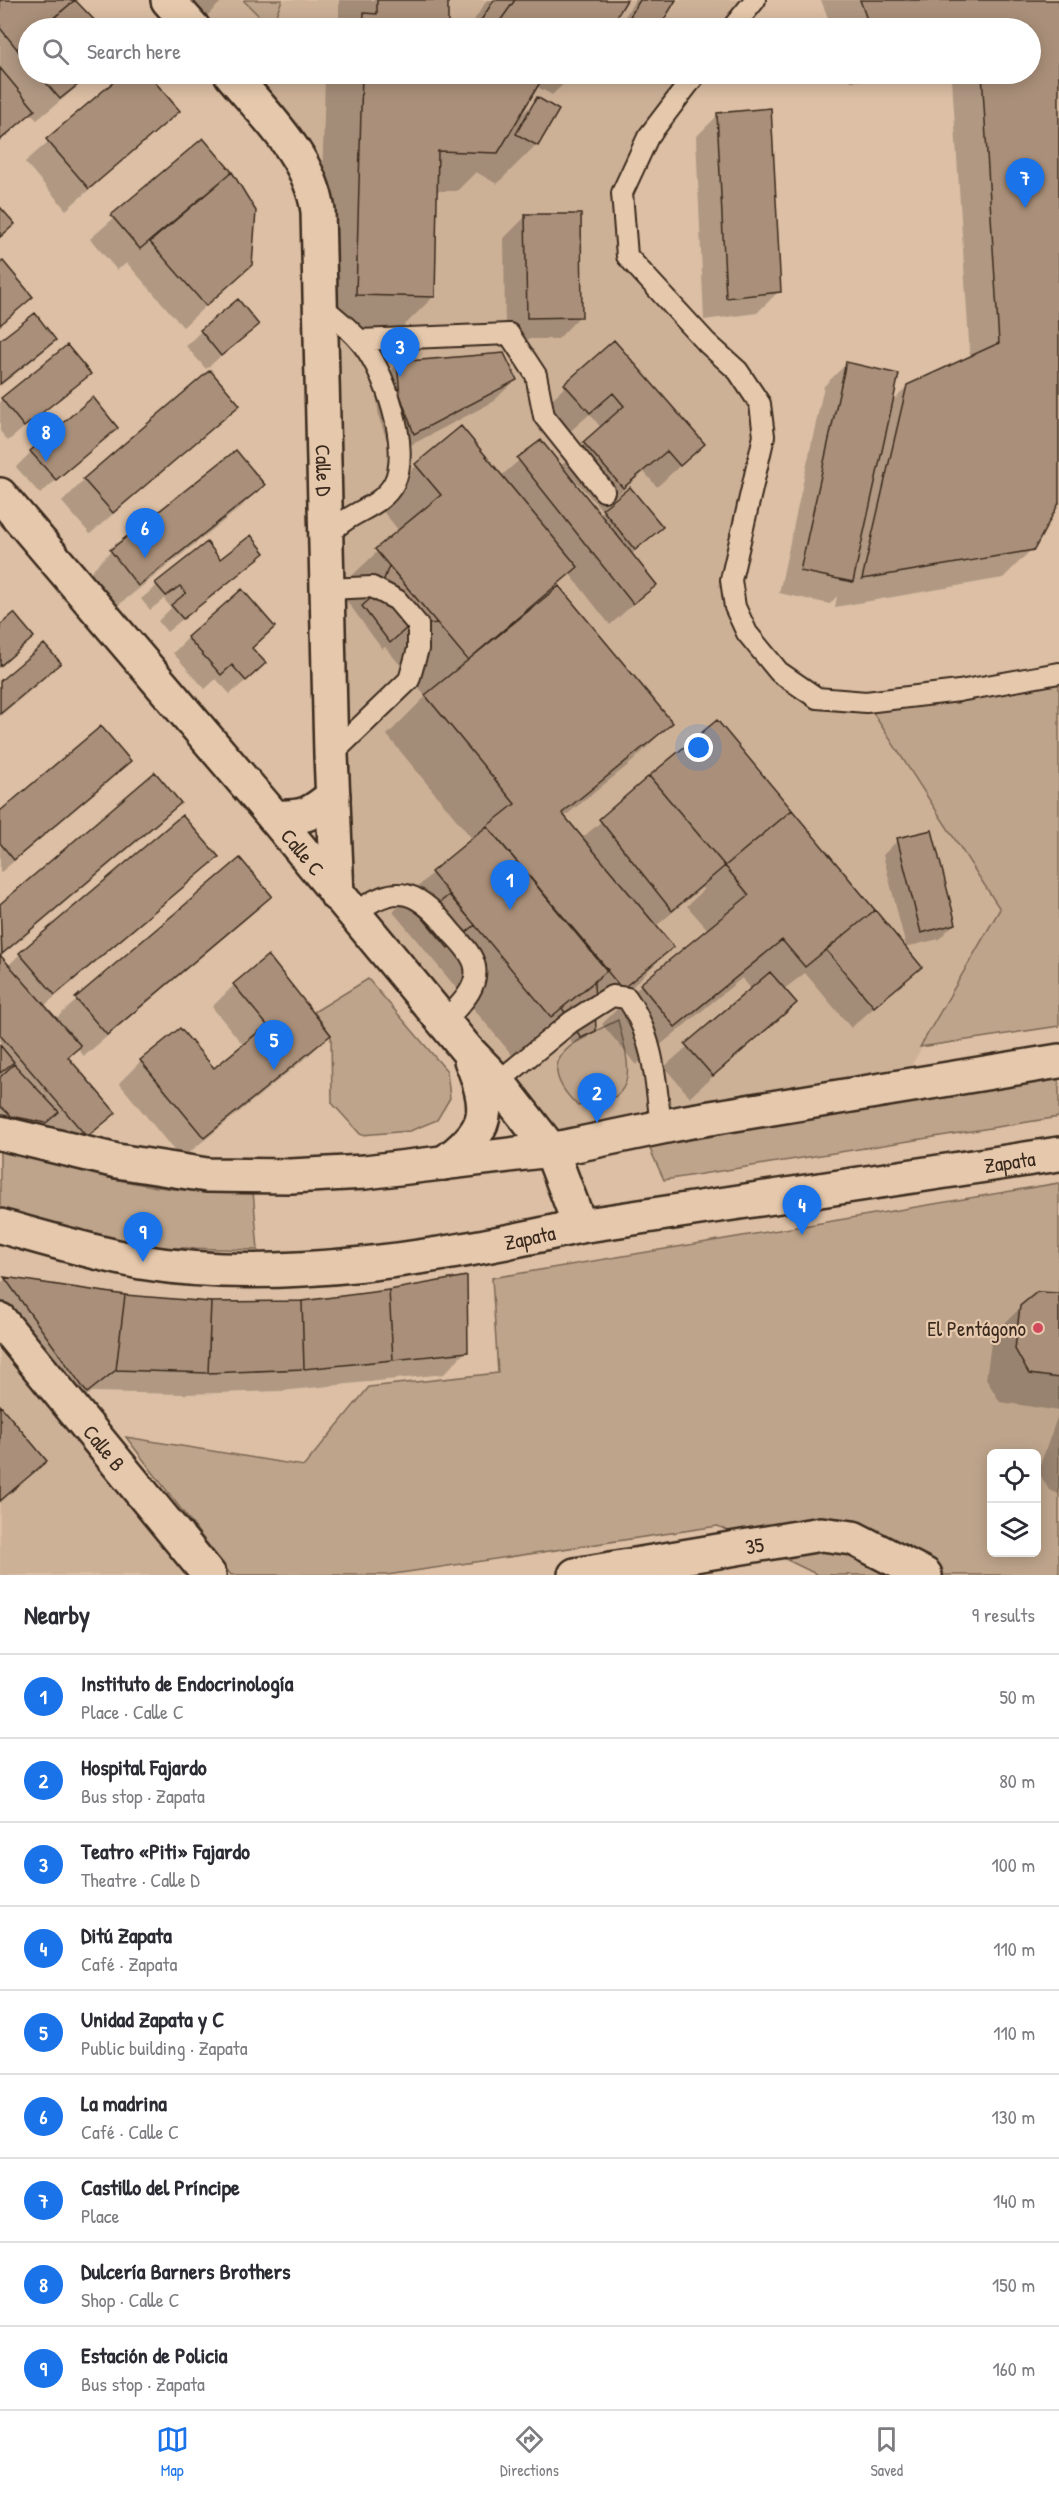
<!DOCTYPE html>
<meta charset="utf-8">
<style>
:root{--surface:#fff;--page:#f2f2f3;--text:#2b2b33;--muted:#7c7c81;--line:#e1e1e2;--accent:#1a73e8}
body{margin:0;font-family:"Patrick Hand",sans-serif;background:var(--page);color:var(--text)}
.controls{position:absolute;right:18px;bottom:18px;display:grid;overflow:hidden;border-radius:9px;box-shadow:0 3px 15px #0003}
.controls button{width:54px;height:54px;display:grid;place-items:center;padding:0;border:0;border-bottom:2px solid var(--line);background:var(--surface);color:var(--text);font:30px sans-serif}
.you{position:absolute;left:699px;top:748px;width:21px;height:21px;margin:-15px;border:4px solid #fff;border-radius:50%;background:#1a73e8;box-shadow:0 0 0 9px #1a73e833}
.badge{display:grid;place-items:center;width:39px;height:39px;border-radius:50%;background:var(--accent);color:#fff;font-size:20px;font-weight:700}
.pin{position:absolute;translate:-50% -50px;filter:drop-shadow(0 2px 3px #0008)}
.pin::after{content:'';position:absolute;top:32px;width:21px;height:18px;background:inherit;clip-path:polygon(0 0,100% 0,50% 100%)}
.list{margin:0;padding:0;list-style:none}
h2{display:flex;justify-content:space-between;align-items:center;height:78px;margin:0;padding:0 24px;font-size:26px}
h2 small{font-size:20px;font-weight:400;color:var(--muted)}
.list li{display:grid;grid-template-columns:39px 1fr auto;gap:18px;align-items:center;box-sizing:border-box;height:84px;padding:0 24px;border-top:2px solid var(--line)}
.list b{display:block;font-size:22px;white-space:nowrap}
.list p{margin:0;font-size:20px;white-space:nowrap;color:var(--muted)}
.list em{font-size:20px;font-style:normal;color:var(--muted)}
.icon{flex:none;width:33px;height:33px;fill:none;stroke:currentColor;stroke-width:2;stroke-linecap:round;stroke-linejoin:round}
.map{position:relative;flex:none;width:1059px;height:1575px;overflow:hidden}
.search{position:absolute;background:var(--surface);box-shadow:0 3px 15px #0003;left:18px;right:18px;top:18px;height:66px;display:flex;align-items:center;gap:15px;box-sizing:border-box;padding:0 21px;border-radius:33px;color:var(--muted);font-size:22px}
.sheet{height:834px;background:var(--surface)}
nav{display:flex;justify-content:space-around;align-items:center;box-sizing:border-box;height:84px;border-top:2px solid var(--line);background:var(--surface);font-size:16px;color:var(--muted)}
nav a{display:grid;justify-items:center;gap:3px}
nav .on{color:var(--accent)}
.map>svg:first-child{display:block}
.built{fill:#cdb197}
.green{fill:#bea48b;stroke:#7c6754;stroke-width:1.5;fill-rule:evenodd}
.shadow{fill:#0003}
.building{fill:#aa907a;stroke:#3b2a1e;stroke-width:1.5}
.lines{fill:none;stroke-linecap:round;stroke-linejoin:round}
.lane-casing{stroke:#3b2a1e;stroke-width:24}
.street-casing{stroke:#3b2a1e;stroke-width:38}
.secondary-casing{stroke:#3b2a1e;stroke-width:38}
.lane{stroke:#e6c9ad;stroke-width:20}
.street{stroke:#e6c9ad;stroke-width:33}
.secondary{stroke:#e6c9ad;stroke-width:33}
.poi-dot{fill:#d1495b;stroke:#e6c9ad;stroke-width:2}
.labels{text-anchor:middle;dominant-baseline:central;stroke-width:4.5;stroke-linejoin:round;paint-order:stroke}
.street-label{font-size:21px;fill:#3b2a1e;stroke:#e6c9ad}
.poi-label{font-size:21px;fill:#3b2a1e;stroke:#e6c9ad;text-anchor:end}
</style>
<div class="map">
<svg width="1059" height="1575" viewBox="0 0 1059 1575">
<rect width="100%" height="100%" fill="#dcbfa4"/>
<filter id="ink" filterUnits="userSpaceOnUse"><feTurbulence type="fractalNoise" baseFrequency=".0167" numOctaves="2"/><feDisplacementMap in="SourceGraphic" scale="12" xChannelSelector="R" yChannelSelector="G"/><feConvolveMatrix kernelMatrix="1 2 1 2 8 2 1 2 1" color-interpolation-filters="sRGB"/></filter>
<g filter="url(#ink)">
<path class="built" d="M175 0H755L733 28H202Z
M243 74H697L622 193 627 256 760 404 731 580 747 633 817 698 866 702 1000 909 900 1086 551 1150 335 873 320 157Z
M0 1320 192 1575H0Z"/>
<path class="green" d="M244 0H282L271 28 244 1Z
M1059 669V1026L920 1047 1000 909 866 702Z
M368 979 447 1071 450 1098 437 1120 410 1131 361 1135 332 1103 331 1035 314 1012Z
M618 1020C623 1043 640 1085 611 1099 602 1103 588 1104 578 1106 528 1058 576 1041 618 1020Z
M1059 1077V1117L664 1180 649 1147 897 1102Z
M0 1146C81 1174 167 1197 253 1191L258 1250 147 1247 91 1236 0 1209Z
M1059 1183V1575H818L718 1526 387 1575H231L126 1437 304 1466 369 1387 498 1373 492 1278ZM992 1454H1036V1552H992Z"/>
<path class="shadow" d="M0 0H75L100 28H28V74H93L37 120 30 113 0 141Z
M179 0H223L201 22Z
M339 0H447L446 28H339Z
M487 0H625L608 28H469Z
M635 0H674L658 28H618Z
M821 0H1059V501L1032 549 1003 578 835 607 837 596 830 604 779 593 824 386 846 364 891 403 908 386 970 358 952 80 851 81 848 74H1030V28H832Z
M126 74H146L178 111 66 210 25 162Z
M325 74H574L552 95 536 86 517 120 537 99 557 110 536 145 497 184 476 172 457 191H436L434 296 395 335 318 334Z
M718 115 779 291 757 313 704 320 696 137Z
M203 140 231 173 251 264 183 327 127 263 117 270 90 239Z
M526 216 580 316 558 339H505L504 238Z
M257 325 206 369 186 346 201 331Z
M54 340 39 355 0 386V342Z
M614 342 703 444 657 487 644 472 601 509 567 471 565 473 599 515 603 510 661 527 631 555 655 585 610 625 569 573 557 586 671 723 632 762 564 817 582 838 717 722 920 967 851 1028 805 973 783 990 795 1003 690 1097 664 1067 752 990 742 978 636 1065 602 1024 641 985 708 930 687 906 704 889 702 888 655 927 672 947 633 986 594 1018V1030L587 1038 573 1045 556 1018 512 1055 393 912 432 873 473 840 387 735 426 696 385 647 382 649 338 589 399 531 377 504 416 466 461 428 501 476 540 442 560 467 601 428 590 414 567 434 543 407Z
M67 347 89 374 8 441 0 431V401Z
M398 364 515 380 493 402 392 455 379 418 375 386Z
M238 405 90 534 62 502 84 480Z
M116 428 40 494 16 467 31 452Z
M263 485 241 507 116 607 89 573 111 551Z
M206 544 220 561 263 553 167 632 158 621 171 608 164 599 150 610 141 599Z
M0 627 32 637 0 668Z
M273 627 251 649 249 678 230 694 216 679 205 689 173 653 188 638Z
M59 663 37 685 0 716V683Z
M129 761 107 783 0 873V813Z
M155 774 179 803 157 825 0 957V905Z
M898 840 954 924 939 939 906 947 883 855Z
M217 857 194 879 44 1006 55 1019 239 860 270 895 247 918 84 1056 77 1048 67 1058 114 1113 64 1158 0 1131V957L8 966 20 954Z
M234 985 329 1035 307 1057 181 1159 119 1083 141 1061 214 1070 244 1046 212 1007Z
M466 1277V1351L444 1374 281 1391 185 1394 92 1392 65 1414 0 1324V1284L5 1279 125 1296 211 1303 302 1302Z
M1059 1295V1411L1000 1402 986 1379 992 1336 1021 1307Z
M0 1407 45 1461 0 1503Z
M1059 1412V1494L1049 1490 1038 1471Z"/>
<path class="building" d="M0 0H75L41 28H28V39L17 49 0 28Z
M75 0 102 28H42Z
M377 0H448V28H363L364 13 377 14Z
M494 0H515L495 28H476Z
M515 0H627L610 28H495Z
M640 0H676L659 28H623Z
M860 0H1059V503L1034 550 862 579 907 385 999 343 982 74H1030V28H870Z
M28 40V63L17 49Z
M0 68 35 110 0 140Z
M38 74H91L60 99Z
M123 74H148L180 111 89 189 46 139Z
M362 74H545L498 153 438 151 435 297 356 295Z
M537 97 559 110 538 146 516 134Z
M771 108 781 292 726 298 717 113Z
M203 138 232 172 140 249 111 215Z
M232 172 256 211 252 265 206 306 150 242Z
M0 207 15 224 0 237Z
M525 214H581L582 317 527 318Z
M3 261 33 297 0 325V263Z
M238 299 259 325 221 356 200 330Z
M35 313 56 340 0 384V340Z
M614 340 705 444 680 466 667 451 623 488 583 442 624 406 613 393 590 413 564 384Z
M67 345 91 374 24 427 1 398Z
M504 353 517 380 414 434 400 395 397 362Z
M846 362 899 374 853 582 800 571Z
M210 370 240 405 113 513 83 479Z
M93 397 118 428 56 480 30 451Z
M461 426 578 567 468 660 375 549 441 495 415 464Z
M541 440 657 585 633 604 517 458Z
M236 450 265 485 138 586 110 550Z
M630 487 663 527 635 550 602 509Z
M251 535 265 553 183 619 171 605 186 593 180 586 166 596 155 583 207 542 220 559Z
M389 566 437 623 408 627 390 643 362 606 380 590Z
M559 586 673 723 562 813 674 947 622 989 487 826 515 804 425 695Z
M242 589 275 627 252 648 266 663 246 681 232 665 221 675 187 637Z
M14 613 34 637 0 666V625Z
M44 644 61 663 0 714V681Z
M717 720 792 810 725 866 649 776Z
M101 726 131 761 14 860 0 843V811Z
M155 772 181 803 2 954 0 904Z
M649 776 725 866 672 911 599 819Z
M792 810 875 910 805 967 782 940 675 1027 640 984 749 895 725 866Z
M182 815 219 857 55 995 19 953Z
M487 826 608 970 551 1017 431 872Z
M932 830 956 924 921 933 897 838Z
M240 858 272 896 107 1035 75 998Z
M449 895 475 925 448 948 422 917Z
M875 910 922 967 874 1007 826 950Z
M0 955 81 1046 68 1057 116 1113 87 1137 0 1035Z
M268 955 331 1035 204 1138 140 1060 180 1028 214 1068 267 1025 233 984Z
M770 972 797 1003 713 1076 685 1044Z
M594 982 596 1031 581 1038 562 1008Z
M0 1045 14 1062 0 1073Z
M14 1064 59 1112 46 1123 11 1116 0 1106V1077Z
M467 1276 468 1352 393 1360 389 1290Z
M4 1277 125 1295 116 1370 87 1393Z
M389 1290 393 1360 304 1369 302 1301Z
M1037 1292 1059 1293V1378L1029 1374 1015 1349 1020 1306Z
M125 1295 211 1302 208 1373 116 1370Z
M302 1301 304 1369 208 1373 211 1302Z
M0 1405 47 1461 0 1501Z"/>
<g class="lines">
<g class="lane-casing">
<path id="lane" d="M732 28 755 0
M696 74 648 137 622 193 627 256 707 343 738 371 760 404 764 436 731 580 735 607 747 633 779 672 817 698 866 702 959 691 1059 673
M322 306C334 317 349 328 359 340 384 367 412 449 394 483 383 504 361 509 343 522 337 526 331 532 326 537
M359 340 509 334 536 375 544 416 604 491
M327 589 372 587 397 600 418 625V649L409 680 331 755
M353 915C398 879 419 892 452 933 460 942 473 954 475 967 479 989 457 1007 445 1021
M498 1082 571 1022 612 996 627 998C654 1037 656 1082 661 1128"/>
</g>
<g class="street-casing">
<g id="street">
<path id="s1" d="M0 1320 209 1575"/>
<path id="s2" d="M575 1575 821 1534 853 1538 925 1575"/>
</g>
</g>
<g class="secondary-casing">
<g id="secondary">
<path d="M168 0 193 28"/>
<path id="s3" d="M231 74C265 115 310 156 318 211L331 755 337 895"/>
<path id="s4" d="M0 495 274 817 467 1050 498 1082 551 1150 580 1226"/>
<path d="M274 817C304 818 310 815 333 796"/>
<path d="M0 1133 117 1161 207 1175 291 1176 365 1172 551 1150 686 1122 1059 1061"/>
<path d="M444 1163C490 1130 492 1110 471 1060"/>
<path id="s5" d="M0 1226C47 1239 93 1253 141 1262 275 1285 448 1257 580 1226L1059 1154"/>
</g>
</g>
<use href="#lane" class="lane"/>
<use href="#street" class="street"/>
<use href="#secondary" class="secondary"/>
</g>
</g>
<circle class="poi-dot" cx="1038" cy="1328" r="6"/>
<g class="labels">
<g class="street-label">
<text stroke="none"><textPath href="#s3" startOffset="424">Calle D</textPath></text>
<text stroke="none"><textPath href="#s4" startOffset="468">Calle C</textPath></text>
<text stroke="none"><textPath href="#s5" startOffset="1023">Zapata</textPath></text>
<text stroke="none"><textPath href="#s5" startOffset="537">Zapata</textPath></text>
<text stroke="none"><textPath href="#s1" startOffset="165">Calle B</textPath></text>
<text stroke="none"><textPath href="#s2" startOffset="182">35</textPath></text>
</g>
<g class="poi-label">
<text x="1026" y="1328">El Pentágono</text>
</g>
</g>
</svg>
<div class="controls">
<button><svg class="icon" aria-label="locate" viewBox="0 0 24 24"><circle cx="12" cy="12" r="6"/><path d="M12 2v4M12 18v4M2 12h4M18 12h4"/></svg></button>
<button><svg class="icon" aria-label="layers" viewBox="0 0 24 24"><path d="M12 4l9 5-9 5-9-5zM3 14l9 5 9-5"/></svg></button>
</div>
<div class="you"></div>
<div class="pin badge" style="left:510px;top:910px">1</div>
<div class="pin badge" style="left:597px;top:1123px">2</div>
<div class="pin badge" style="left:400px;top:377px">3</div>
<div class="pin badge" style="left:802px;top:1235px">4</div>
<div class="pin badge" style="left:274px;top:1070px">5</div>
<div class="pin badge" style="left:145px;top:558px">6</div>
<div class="pin badge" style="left:1025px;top:208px">7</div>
<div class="pin badge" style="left:46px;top:462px">8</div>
<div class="pin badge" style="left:143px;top:1262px">9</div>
<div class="search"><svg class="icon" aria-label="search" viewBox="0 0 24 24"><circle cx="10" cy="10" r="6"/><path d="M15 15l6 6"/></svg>Search here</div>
</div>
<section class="sheet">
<h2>Nearby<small>9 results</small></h2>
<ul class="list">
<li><span class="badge">1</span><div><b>Instituto de Endocrinología</b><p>Place · Calle C</p></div><em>50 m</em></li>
<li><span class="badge">2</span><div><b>Hospital Fajardo</b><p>Bus stop · Zapata</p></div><em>80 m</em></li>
<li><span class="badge">3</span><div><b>Teatro «Piti» Fajardo</b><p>Theatre · Calle D</p></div><em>100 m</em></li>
<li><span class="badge">4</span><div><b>Ditú Zapata</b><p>Café · Zapata</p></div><em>110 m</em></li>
<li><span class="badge">5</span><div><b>Unidad Zapata y C</b><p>Public building · Zapata</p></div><em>110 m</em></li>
<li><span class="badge">6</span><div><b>La madrina</b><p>Café · Calle C</p></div><em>130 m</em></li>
<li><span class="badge">7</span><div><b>Castillo del Príncipe</b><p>Place</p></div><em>140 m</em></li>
<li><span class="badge">8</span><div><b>Dulcería Barners Brothers</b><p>Shop · Calle C</p></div><em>150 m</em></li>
<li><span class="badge">9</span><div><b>Estación de Policia</b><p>Bus stop · Zapata</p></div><em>160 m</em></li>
</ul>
</section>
<nav>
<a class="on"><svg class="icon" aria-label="map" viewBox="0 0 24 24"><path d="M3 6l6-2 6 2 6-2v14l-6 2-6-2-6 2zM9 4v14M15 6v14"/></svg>Map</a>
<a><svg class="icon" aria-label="directions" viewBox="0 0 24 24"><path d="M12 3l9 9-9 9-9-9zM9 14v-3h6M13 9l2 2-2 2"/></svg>Directions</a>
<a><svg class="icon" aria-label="saved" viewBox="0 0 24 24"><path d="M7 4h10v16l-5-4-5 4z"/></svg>Saved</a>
</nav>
